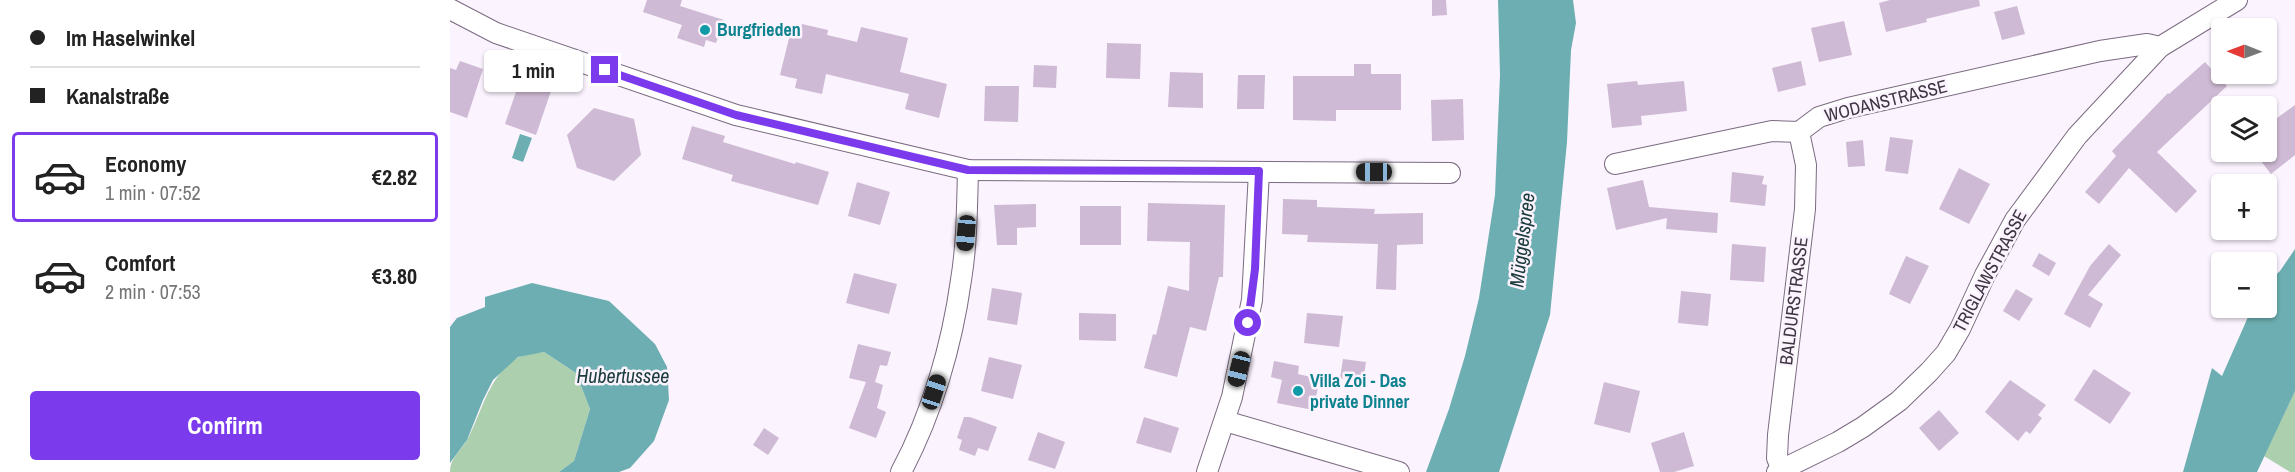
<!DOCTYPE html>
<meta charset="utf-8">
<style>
:root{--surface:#fff;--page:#f2f2f2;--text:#222;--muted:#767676;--line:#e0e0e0;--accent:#7c3aed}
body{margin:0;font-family:"Archivo Narrow",sans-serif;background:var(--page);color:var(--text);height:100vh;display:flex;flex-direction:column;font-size:22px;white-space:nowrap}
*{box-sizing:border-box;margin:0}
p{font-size:20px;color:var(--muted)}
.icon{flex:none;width:33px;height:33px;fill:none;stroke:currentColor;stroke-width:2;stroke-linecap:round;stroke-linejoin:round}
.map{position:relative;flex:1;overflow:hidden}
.drawer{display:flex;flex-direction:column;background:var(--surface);width:450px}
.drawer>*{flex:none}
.top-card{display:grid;align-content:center;height:132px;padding:0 30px;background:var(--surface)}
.needle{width:39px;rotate:271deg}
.buttons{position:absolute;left:1761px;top:18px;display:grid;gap:12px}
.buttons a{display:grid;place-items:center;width:66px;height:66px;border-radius:6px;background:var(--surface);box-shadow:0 2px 4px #0004;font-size:30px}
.end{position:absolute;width:27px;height:27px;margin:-14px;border:8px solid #7c3aed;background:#fff;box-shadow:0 0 0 3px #fff}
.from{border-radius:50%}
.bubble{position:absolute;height:42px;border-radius:6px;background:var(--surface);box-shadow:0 2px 4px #0004;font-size:20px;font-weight:700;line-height:42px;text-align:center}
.car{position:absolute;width:18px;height:36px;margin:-18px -9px;border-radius:8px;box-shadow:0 0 4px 2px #0007;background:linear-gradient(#222 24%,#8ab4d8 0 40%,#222 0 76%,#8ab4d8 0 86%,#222 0)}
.top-card b{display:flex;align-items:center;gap:21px;height:57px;font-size:22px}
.top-card b+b{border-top:2px solid var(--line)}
.top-card i{width:15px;height:15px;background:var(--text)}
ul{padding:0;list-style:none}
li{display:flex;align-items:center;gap:18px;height:90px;margin:0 12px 9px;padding:0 18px;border:3px solid transparent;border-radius:6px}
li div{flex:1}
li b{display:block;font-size:22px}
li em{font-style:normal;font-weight:700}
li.current{border-color:var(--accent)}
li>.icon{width:54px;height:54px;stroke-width:1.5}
.button{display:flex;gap:12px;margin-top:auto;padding:12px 30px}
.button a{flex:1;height:69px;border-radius:6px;background:var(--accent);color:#fff;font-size:24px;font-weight:700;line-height:69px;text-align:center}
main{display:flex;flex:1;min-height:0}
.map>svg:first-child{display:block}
.green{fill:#acd0ad}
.water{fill:#6caeb1}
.building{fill:#cebad4}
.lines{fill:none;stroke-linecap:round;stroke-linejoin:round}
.street-casing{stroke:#7b6a81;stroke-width:22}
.street{stroke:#fff;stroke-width:20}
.route{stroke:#7c3aed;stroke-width:8}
.culture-dot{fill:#0f9aa8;stroke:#fbf3fe;stroke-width:2}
.labels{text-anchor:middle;stroke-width:5;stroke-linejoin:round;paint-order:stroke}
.culture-label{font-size:18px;font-weight:bold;fill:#0d838f;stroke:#fbf3fe;text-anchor:start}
.street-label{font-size:18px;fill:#3e3641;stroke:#fbf3fe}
.water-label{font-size:20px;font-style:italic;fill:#1a3c3d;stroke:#fbf3fe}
</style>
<main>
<section class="drawer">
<div class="top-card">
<b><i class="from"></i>Im Haselwinkel</b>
<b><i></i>Kanalstraße</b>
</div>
<ul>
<li class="current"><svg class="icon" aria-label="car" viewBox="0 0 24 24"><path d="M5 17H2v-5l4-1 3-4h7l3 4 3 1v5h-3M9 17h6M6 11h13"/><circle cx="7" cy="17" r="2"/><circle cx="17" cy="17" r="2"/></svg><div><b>Economy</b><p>1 min · 07:52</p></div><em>€2.82</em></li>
<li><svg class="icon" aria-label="car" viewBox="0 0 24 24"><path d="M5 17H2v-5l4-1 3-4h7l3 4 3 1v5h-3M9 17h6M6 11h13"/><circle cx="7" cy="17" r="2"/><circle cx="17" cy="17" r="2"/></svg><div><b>Comfort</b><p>2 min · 07:53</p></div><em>€3.80</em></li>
</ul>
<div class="button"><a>Confirm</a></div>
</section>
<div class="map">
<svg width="1845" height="472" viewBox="0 0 1845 472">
<rect width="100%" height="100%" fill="#fbf3fe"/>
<!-- green -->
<g class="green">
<path d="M94,352L126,373L140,409L124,461L109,472H0C0,458 10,452 17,440C33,411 37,378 67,358C74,354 86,353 94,352Z"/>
<path d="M1845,391V472H1840L1814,456Z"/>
</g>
<!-- water -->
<g class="water">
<path d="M1048,0H1123L1126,23L1121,50L1117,142L1100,315L1049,472H976L999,409L1015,356L1029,298L1045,195L1050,75Z"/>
<path d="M70,134L82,138L73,162L62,158Z"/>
<path d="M1845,249V391L1807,472H1733L1762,368L1772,376L1802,308H1816L1817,283L1830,271Z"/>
<path d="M82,283L159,301L205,344L217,367L219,400L204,441L180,468L169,472H109L124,461L140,409L126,373L94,352L68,357L43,380L33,400L17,440L0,463V327L7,318L35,307V297Z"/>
</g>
<!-- building -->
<g class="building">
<path d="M197,0H232L230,6L274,20L266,43L256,40L254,47L227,38L232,25L193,12Z"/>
<path d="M982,0H996L997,15L982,16Z"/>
<path d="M1440,0H1529L1530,6L1476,19L1477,22L1436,32L1429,3Z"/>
<path d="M1567,6L1575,34L1552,40L1544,12Z"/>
<path d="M1394,21L1402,55L1369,62L1361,28Z"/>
<path d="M352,24L378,30L377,35L407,42L411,27L458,38L450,72L497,84L489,118L455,109L459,94L376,74L372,94L345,88L347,79L330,75L342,26L351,28Z"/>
<path d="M657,43L691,44L690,79L656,78Z"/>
<path d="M10,61L33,69L17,118L0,112V68L6,70Z"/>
<path d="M1351,61L1356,85L1328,92L1322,68Z"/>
<path d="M1755,62L1777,86L1707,152L1747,191L1726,213L1679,168L1649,204L1635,192L1666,156L1662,151L1718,93L1719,94Z"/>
<path d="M904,64H921V74H951V110H886V121L843,120V76H904Z"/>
<path d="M584,65L607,66L606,88L583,87Z"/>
<path d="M720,72L753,73V108L718,107Z"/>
<path d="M788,75H815L814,109H787Z"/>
<path d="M70,80L101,91L86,135L55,124Z"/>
<path d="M1187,81L1188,85L1234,81L1237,111L1191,116L1192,125L1162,128L1157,84Z"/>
<path d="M535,86H569L568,122L534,121Z"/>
<path d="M1013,99L1014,140L982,141L981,100Z"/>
<path d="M1845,105V155L1821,174L1804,152H1816V126Z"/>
<path d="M144,108L184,119L191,155L164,181L127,168L117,135Z"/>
<path d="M242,126L275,136L273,142L345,164L346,162L379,172L368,205L281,181L283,175L232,159Z"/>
<path d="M1440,137L1463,140L1458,174L1435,171Z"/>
<path d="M1413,140L1415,166L1398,167L1396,142Z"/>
<path d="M1509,168L1540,184L1519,224L1489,209Z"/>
<path d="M1282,172L1314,176L1312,184L1317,185L1315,206L1280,202Z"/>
<path d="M1193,180L1199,207L1268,213L1267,233L1216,229L1217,218L1166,230L1157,188Z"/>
<path d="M407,182L440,192L430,225L398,216Z"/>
<path d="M833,199L867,200V207L925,209L924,214L973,213V244L947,245L946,290L926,289L928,244L857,242L858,235L832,234Z"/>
<path d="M698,203L775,205L773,277H769L756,331L740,327L727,377L694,368L703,334L706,335L718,286L739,291L740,242L697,241Z"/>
<path d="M586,204V227L567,228V245H547L544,205Z"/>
<rect x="630" y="206" width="41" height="39"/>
<path d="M1282,244L1316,247L1314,282L1280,280Z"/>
<path d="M1659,244L1671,255L1638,295L1653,304L1640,328L1614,314L1640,266Z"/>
<path d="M1589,253L1606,263L1599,276L1582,266Z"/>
<path d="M1456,256L1479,266L1460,304L1439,294Z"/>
<path d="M404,273L447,284L439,314L396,303Z"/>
<path d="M542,288L572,293L567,325L537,320Z"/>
<path d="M1566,289L1583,299L1569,321L1553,311Z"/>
<path d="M1231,291L1261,294L1258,326L1228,323Z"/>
<path d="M629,313L666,314V341L629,340Z"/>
<path d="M857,313L893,316L889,347L854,343Z"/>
<path d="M408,344L441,352L437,366L430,365L425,382L433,385L427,408L436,412L426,438L399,428L416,382L399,378Z"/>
<path d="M539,357L572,365L563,399L531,391Z"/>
<path d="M893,359L916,362L913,382L890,378Z"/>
<path d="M824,361L849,366L848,374L870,379L863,410L827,403L832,380L821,377Z"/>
<path d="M1644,369L1681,393L1660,424L1624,400Z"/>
<path d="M1560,380L1596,405L1588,415L1592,418L1580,434L1576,431L1568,441L1535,412Z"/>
<path d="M1154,382L1190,391L1180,433L1144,424Z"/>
<path d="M1489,410L1509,433L1489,451L1469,428Z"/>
<path d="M514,417H520L547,427L538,451L528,448L525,456L509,450L512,440L507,438Z"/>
<path d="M694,417L729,428L721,453L686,443Z"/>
<path d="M314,428L329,438L318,455L303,445Z"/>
<path d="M588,432L615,442L605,469L578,460Z"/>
<path d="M1234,432L1244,466L1224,472H1210L1201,443Z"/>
</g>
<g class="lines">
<!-- street casing -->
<g class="street-casing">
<g id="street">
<path d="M0,9L46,33L286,115L518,170L1000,173"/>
<path d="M1165,164L1322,131L1349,132L1369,117L1398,108L1650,51L1697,44L1710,47"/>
<path d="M775,421L949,472"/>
<path d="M1332,470L1327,458L1328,435L1355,209L1356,165L1349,132"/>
<path d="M451,472C482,414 502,345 511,280C517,244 517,206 518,170"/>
<path d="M757,472L782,397L802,300L809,172"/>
<path d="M1327,472L1388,442L1413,427L1449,401L1479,372L1496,353L1510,329L1535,275L1565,220L1627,136L1710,47L1787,0"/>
</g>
</g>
<!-- street -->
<use href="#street" class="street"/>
</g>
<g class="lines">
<!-- route -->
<path class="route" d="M155,70L286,115L518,170L809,171L805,269L798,323"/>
</g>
<!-- markers -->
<g class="culture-dot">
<circle cx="255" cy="30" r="6"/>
<circle cx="848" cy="391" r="6"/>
</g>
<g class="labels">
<!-- culture labels -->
<g class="culture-label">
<text x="267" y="36">Burgfrieden</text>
<text x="860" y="387">Villa Zoi - Das<tspan x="860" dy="21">private Dinner</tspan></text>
</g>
<!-- street labels -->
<g class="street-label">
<text transform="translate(1436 101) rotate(-14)" y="6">WODANSTRASSE</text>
<text transform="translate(1540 271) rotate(-62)" y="6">TRIGLAWSTRASSE</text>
<text transform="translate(1344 301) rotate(-83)" y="6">BALDURSTRASSE</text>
</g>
<!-- water labels -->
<g class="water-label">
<text transform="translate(1072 240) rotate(-83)" y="7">Müggelspree</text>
<text x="173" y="383">Hubertussee</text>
</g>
</g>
</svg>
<div class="buttons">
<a><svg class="needle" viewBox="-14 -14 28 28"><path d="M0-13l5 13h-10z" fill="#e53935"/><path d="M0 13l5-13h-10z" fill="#767676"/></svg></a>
<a><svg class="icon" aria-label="layers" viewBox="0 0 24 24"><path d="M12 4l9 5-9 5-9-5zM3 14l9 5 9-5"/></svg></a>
<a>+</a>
<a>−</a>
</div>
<i class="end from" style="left:798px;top:323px"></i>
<i class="end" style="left:155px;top:70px"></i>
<div class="bubble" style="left:34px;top:50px;width:99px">1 min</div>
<i class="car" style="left:924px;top:172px;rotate:270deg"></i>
<i class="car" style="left:516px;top:233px;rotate:185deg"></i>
<i class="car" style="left:789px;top:369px;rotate:194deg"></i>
<i class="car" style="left:484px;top:392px;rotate:18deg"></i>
</div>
</main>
